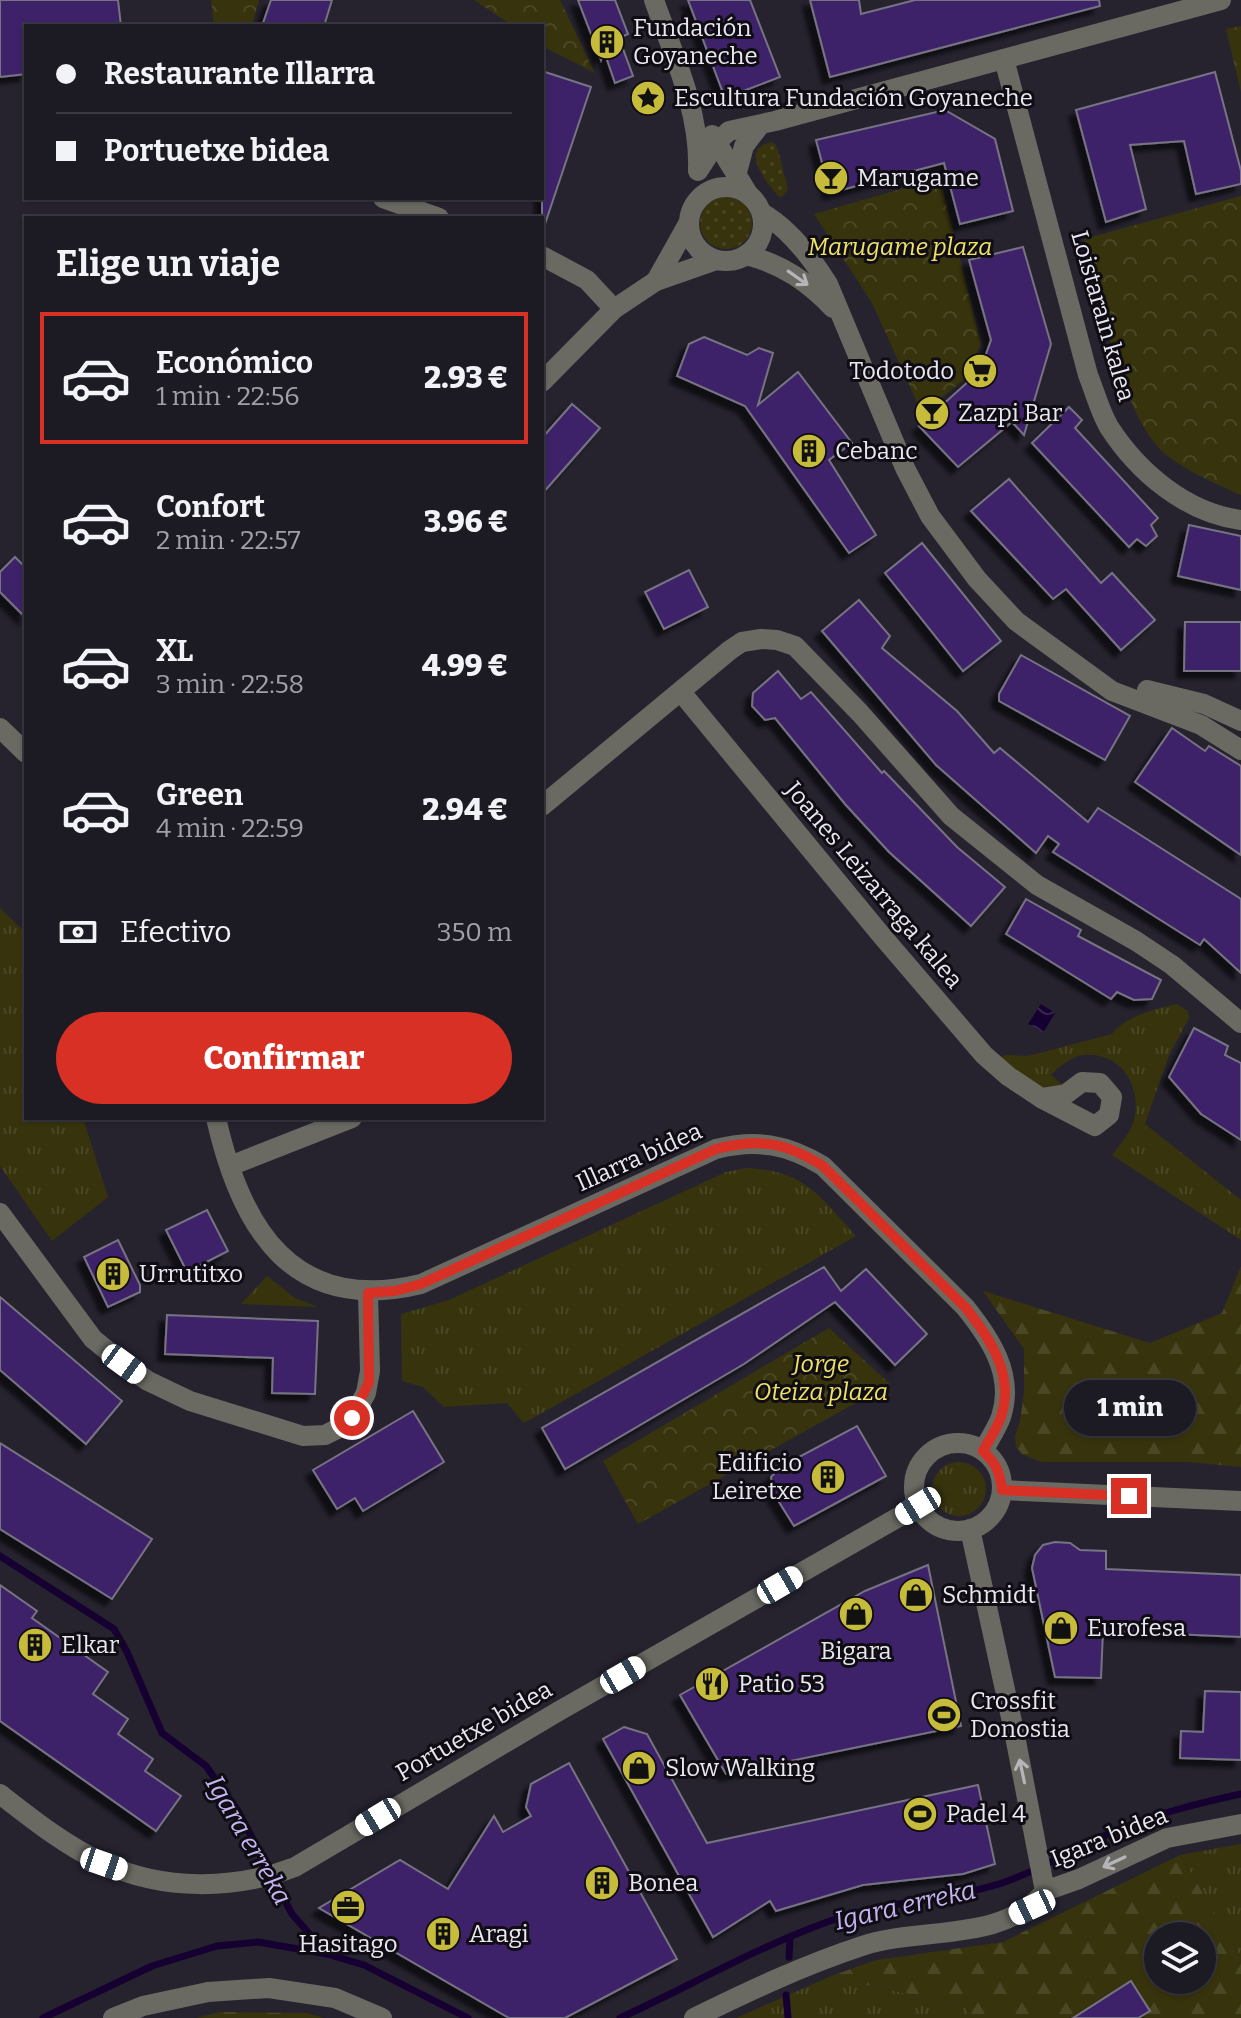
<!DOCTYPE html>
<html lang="es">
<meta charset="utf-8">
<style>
:root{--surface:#1c1a23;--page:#292730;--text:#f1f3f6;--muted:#a0a1a6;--line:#3a3841;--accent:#d93025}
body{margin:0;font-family:Bitter,serif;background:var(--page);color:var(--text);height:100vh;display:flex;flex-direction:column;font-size:30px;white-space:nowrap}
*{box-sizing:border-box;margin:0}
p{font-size:26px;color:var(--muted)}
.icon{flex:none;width:44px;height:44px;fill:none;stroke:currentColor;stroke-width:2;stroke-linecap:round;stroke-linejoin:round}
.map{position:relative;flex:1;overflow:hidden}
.details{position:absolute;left:24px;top:216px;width:520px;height:904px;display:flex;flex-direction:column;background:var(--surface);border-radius:0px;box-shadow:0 2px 6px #0004,0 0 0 2px var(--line)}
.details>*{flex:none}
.hud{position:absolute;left:24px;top:24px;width:520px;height:176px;border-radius:0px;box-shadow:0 2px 6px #0004,0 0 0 2px var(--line);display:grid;align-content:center;height:176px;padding:0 32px;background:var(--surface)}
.buttons{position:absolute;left:1144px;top:1922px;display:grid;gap:16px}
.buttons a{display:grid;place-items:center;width:72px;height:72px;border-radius:50%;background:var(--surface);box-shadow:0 2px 6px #0004,0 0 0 2px var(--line);font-size:40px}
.end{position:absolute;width:36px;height:36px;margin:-18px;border:10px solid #d93025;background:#fff;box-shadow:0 0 0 4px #fff}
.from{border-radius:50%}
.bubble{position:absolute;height:56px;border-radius:28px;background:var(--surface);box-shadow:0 2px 6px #0004,0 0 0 2px var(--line);font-size:26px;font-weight:800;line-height:56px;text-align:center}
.car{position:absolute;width:24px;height:48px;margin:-24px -12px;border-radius:10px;box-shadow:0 0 6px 2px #0007;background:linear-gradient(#fff 24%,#345 0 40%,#fff 0 76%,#345 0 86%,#fff 0)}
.hud b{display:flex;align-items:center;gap:28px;height:76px;font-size:30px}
.hud b+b{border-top:2px solid var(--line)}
.hud i{width:20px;height:20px;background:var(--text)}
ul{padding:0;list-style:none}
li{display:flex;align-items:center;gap:24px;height:132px;margin:0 16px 12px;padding:0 16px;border:4px solid transparent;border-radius:0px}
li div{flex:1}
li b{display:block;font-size:30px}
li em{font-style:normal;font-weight:800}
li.current{border-color:var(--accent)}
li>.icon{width:72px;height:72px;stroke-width:1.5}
h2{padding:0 32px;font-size:36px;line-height:96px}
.pay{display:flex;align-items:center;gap:20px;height:88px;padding:0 32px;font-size:30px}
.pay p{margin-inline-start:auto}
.cta{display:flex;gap:16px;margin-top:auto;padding:16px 32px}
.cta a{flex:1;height:92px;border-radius:48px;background:var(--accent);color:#fff;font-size:32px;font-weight:800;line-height:92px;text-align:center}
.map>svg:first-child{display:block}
.grass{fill:url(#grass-tufts)}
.forest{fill:url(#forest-firs);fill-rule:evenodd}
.park{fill:url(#park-crowns)}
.garden{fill:url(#garden-dots)}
.water{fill:url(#water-waves)}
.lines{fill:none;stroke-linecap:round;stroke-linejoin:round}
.stream{stroke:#160031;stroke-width:7}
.building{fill:#3e2469;stroke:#767382;stroke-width:2;filter:url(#shadow)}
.minor{stroke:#6a6a63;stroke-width:20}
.oneway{stroke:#b6b5b8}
.route{stroke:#d93025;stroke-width:10}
.labels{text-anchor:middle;stroke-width:6;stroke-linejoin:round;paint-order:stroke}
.poi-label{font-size:24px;fill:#e9e7f0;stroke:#0f0d13;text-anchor:start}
.park-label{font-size:24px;font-style:italic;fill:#efe367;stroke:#0f0d13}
.street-label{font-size:24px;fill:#e9e7f0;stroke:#0f0d13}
.water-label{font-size:26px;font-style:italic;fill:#c6b4f2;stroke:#0f0d13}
</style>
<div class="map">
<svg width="1241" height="2018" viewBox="0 0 1241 2018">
<defs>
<pattern id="grass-tufts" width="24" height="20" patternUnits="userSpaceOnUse" patternTransform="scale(2)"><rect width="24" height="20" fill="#37330d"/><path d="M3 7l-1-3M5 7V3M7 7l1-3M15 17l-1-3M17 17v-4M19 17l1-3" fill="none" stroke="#4a4725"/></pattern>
<pattern id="forest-firs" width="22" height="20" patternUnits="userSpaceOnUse" patternTransform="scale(2)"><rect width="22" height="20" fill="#37330d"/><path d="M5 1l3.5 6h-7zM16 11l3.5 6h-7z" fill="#4a4725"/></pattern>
<pattern id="park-crowns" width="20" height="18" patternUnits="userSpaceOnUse" patternTransform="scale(2)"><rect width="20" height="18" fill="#37330d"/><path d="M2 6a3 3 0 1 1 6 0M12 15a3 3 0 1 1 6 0" fill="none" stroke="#4a4725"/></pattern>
<pattern id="garden-dots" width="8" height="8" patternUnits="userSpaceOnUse" patternTransform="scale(2)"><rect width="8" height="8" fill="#37330d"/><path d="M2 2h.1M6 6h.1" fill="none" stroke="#4a4725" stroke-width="1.8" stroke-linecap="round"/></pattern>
<pattern id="water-waves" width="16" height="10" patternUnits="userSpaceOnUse" patternTransform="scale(2)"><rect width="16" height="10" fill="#160031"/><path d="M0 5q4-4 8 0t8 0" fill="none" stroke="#38254f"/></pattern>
<filter id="shadow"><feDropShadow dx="-7" dy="7" stdDeviation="2" flood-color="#0009"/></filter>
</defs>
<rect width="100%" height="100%" fill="#26232f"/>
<!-- grass -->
<g class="grass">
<path d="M0,908L26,933V1118H83L108,1197L52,1241L0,1166Z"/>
<path d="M1176,1004L1188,1011L1189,1018L1169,1055L1145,1124L1241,1200V1240L1112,1155C1119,1145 1129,1135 1133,1123C1144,1089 1122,1051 1083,1055C1070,1057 1060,1066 1051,1075L1063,1085L1042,1089L999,1058L1005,1055L1028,1056L1112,1034C1127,1015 1154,1010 1176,1004Z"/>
<path d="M747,1168C806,1171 819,1196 856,1236L524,1423L507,1403L444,1407L423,1387L402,1381L401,1314L449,1300L726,1172Z"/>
<path d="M267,1276L295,1298L318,1307L241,1304Z"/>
<circle cx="959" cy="1489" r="27"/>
<path d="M1241,1844V1957L1180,1855Z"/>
<path d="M829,1977L966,2006L972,2018H736Z"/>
</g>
<!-- forest -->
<g class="forest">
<path d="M1241,1266V1467L1189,1462H1042L1023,1455L1016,1447L1015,1436L1020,1421L1024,1392V1349L983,1291L1150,1343L1222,1313Z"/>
<path d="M1180,1855L1241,1957V2018H972L966,2006L829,1977L876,1960L1003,1942ZM1158,1936H1202V1980H1158Z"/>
<path d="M220,2012L307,2013L324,2018H196Z"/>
</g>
<!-- park -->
<g class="park">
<path d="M211,0H259L252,26H214Z"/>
<path d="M474,0H560L595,73L542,46V26H513Z"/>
<path d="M1241,26V92L1226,29Z"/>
<path d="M940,178L981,344L966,378L922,413L872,303L814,214Z"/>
<path d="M1241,196V495C1218,485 1173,465 1157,446C1118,400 1101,298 1084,239Z"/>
<path d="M829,1328L890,1384L638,1524L603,1461Z"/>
</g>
<!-- garden -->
<g class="garden">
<path d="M771,142L775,144L778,150L788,189L782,197L778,196C767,182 738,149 771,142Z"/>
<circle cx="726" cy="223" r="26"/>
</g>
<!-- water -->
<path class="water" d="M1041,1004L1055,1013L1043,1033L1028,1024Z"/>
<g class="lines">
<!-- stream -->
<g class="stream">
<path d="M0,1556L114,1629L127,1652L162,1733L206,1766L238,1811L292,1914L327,1954"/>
<path d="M789,1957L790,1939"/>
<path d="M786,1995L788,2018"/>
<path d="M43,2018L152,1966L217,1946L258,1942L327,1954L364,1965L468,2018"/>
<path d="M620,2018C690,1986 757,1947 830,1921C885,1901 946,1901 1002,1883C1042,1870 1079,1845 1118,1830C1158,1813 1200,1803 1241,1794"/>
</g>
</g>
<!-- building -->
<g class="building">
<path d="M0,0H118L121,26H26V74L0,77Z"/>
<path d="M271,0H332L324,26H262Z"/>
<path d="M578,0H615L628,34L619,38L633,76L615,83L604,51L601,60Z"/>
<path d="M688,0H750L780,77L725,98Z"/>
<path d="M810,0H859L861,14L915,0H1099L1100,6L830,77Z"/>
<path d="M542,71L591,87L545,224H542Z"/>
<path d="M1215,72L1241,171V184L1196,194L1184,141L1130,145L1146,209L1106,222L1076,110Z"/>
<path d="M945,110L995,139L1013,211L960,224L944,163L830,193L816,140Z"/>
<path d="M1023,247L1051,344L1024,435L1012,422L958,467L919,426L980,371L991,340L969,260Z"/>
<path d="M704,337L747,355L759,348L773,353L758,405L798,372L852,443L829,460L876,535L849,553L745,406L677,376L689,344Z"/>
<path d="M572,404L600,428L542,494V438Z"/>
<path d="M1069,407L1082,420L1075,428L1158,518L1151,525L1157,536L1146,546L1137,539L1129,547L1032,443Z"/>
<path d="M1009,479L1101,583L1112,573L1155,620L1121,650L1066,589L1053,599L971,511Z"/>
<path d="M1189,525L1241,536V590L1178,576Z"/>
<path d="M922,543L1001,641L963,671L885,573Z"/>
<path d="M15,557L26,568V618L0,592V572Z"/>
<path d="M689,570L708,607L664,629L645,592Z"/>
<path d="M859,600L890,636L882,648L957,711L994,753L1000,748L1088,822L1098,808L1241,899V973L1204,939L1200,945L1053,852L1059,844L1048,836L1036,853L936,765L822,631Z"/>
<path d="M1185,622H1241V671H1184Z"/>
<path d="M1021,655L1130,716L1105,760L999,701V694Z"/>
<path d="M778,671L801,699L811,692L882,773L884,771L957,847L1005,887L971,926L889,852L845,804L775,718L765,720L752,706L753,693Z"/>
<path d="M1172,728L1205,751L1209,746L1241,766V855L1135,782Z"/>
<path d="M1026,899L1081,930L1078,936L1161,980L1152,999L1134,1000L1117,992L1111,999L1006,934Z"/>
<path d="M1194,1028L1228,1046L1225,1055L1241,1063V1140L1201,1114L1169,1077Z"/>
<path d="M207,1210L228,1251L187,1272L166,1230Z"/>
<path d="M118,1240L140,1285V1292L108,1307L84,1257Z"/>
<path d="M824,1267L841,1291L866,1269L927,1334L895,1365L835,1302L744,1364L565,1469L542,1428Z"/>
<path d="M0,1297L122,1401L86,1444L0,1370Z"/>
<path d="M167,1315L318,1321L315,1394L272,1393L273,1358L165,1354Z"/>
<path d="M413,1411L444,1462L363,1511L355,1498L337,1509L313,1470Z"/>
<path d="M857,1426L886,1476L794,1526L774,1494L771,1477L782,1466Z"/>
<path d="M0,1443L152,1539L112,1599L0,1529Z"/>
<path d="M1055,1542L1070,1543L1080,1550L1106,1551V1569L1241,1575V1637L1103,1631L1101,1678L1055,1677L1032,1568L1035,1555L1043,1545Z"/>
<path d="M928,1565L961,1726L726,1774L680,1695L865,1591Z"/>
<path d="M0,1585L37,1611L32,1618L108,1672L93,1694L128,1719L118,1734L153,1759L145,1771L181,1796L156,1831L0,1721Z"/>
<path d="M1205,1691L1241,1692V1760L1180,1758L1181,1731L1203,1732Z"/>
<path d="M624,1727L647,1734L707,1843L978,1785L995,1864L963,1874L863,1885L776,1911L770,1901L713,1937L603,1739Z"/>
<path d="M569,1763L677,1959L565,2018H509L319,1908L400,1860L448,1889L494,1816L503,1832L531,1816L526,1807L531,1784Z"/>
<path d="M1131,1981L1150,2011L1138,2018H1073Z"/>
</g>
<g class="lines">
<!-- minor -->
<g class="minor">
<path d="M654,0C673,54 700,110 698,169"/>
<path d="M1004,59L1088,375C1095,392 1100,412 1109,427C1138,472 1186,513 1241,520"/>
<path d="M712,135L747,192"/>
<path d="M698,171L717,142L729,131L775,121L1221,0"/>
<path d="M736,176L744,146L760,125"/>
<circle cx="726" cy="224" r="37"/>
<path d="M383,198L439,218"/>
<path d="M762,213C790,229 811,257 828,284L905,468L930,516L977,579L1016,621L1112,691L1201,725L1241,750"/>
<path d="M746,255C782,264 808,282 833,308"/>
<path d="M542,256L587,280L614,309"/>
<path d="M656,281L688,224"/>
<path d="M542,382L614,309L656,281L716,260"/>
<path d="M1147,690L1204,704L1241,721"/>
<path d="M681,692L882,936L984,1055L1008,1076L1041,1098L1095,1126L1109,1115L1112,1097L1100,1083L1082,1082L1066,1094L1041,1098"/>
<path d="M0,728L26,753"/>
<path d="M542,806L730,650L742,642L761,639L777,640L795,646L860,713L951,816L1037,885L1136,941L1172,965L1241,1023"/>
<path d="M216,1118C241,1229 293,1315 421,1284L716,1149C757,1139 787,1144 823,1166L965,1307C990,1338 1015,1375 1001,1417C997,1428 989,1440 983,1451"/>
<path d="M230,1166L352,1118"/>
<path d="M0,1213L93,1339L124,1364L148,1381L190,1401L303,1436L325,1435L343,1426L352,1418L366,1393L370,1371L368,1293"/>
<circle cx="958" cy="1487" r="44"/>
<path d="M1002,1490L1241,1501"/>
<path d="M0,1794C32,1819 66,1846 103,1863C163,1891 235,1890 295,1867L559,1711L918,1506"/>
<path d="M1045,1891L1079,1879L1167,1838L1241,1824"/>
<path d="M113,2018L143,2006L208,1992L269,1988L335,1998L382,2018"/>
<path d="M694,2018C749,1991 804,1965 862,1946C921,1926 1002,1944 1045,1891L1014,1731L970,1529"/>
</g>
</g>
<!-- one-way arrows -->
<defs><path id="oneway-shaft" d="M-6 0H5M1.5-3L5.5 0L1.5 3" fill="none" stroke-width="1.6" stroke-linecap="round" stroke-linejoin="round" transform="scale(2)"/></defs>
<g class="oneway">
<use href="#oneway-shaft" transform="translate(798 278) rotate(35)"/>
<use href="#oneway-shaft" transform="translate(1022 1771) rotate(-102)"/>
<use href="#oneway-shaft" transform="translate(1114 1862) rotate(155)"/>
</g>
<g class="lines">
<!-- route -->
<path class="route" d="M352,1418L369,1382L368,1293L395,1291L421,1284L716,1149C759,1138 785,1142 823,1166L965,1307C990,1338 1015,1375 1001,1417C997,1428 989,1440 983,1451C996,1463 1000,1473 1002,1490L1129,1496"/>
</g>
<!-- icons -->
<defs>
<g id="building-disc" transform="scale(1.8)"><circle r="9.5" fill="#c7bb3c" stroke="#0f0d13"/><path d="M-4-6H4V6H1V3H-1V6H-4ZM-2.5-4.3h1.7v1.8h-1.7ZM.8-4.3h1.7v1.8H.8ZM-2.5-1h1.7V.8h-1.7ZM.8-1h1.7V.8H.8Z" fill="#111"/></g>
<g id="sight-disc" transform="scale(1.8)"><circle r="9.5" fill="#c7bb3c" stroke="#0f0d13"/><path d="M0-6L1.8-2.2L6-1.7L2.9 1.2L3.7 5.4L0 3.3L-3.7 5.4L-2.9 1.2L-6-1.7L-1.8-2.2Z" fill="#111"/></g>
<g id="bar-disc" transform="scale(1.8)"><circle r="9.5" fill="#c7bb3c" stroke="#0f0d13"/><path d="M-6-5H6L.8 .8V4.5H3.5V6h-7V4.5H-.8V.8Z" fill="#111"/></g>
<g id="supermarket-disc" transform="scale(1.8)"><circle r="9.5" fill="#c7bb3c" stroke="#0f0d13"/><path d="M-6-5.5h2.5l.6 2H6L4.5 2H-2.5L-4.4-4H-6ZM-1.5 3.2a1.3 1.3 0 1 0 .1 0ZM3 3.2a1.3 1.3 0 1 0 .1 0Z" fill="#111"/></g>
<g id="shop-disc" transform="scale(1.8)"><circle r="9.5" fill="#c7bb3c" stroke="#0f0d13"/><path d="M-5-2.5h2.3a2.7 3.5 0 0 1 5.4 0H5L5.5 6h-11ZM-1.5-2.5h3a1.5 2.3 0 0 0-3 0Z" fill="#111"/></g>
<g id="restaurant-disc" transform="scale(1.8)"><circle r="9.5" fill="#c7bb3c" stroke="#0f0d13"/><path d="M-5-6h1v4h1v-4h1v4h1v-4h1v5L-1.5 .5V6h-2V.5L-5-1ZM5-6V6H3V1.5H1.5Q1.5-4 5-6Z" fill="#111"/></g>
<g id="stadium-disc" transform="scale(1.8)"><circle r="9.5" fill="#c7bb3c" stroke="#0f0d13"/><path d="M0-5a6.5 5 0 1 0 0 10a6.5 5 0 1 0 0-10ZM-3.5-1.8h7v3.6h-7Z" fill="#111"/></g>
<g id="office-disc" transform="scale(1.8)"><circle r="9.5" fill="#c7bb3c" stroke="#0f0d13"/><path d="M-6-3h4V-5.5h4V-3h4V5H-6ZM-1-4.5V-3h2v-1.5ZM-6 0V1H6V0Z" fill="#111"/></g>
</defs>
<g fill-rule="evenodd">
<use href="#building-disc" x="607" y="42"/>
<use href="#sight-disc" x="648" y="98"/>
<use href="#bar-disc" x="831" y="178"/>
<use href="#supermarket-disc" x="980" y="371"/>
<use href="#bar-disc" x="932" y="413"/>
<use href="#building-disc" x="809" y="451"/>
<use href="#building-disc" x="113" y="1274"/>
<use href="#building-disc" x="828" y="1477"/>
<use href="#shop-disc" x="916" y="1595"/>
<use href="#shop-disc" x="856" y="1614"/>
<use href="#shop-disc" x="1061" y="1628"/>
<use href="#building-disc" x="35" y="1645"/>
<use href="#restaurant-disc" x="712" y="1684"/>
<use href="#stadium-disc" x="944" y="1715"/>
<use href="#shop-disc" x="639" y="1768"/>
<use href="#stadium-disc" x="920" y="1814"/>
<use href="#building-disc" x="602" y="1883"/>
<use href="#office-disc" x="348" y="1907"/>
<use href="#building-disc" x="443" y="1934"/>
</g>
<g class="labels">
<!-- poi labels -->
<g class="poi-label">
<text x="633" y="36">Fundación<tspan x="633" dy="28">Goyaneche</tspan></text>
<text x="674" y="106">Escultura Fundación Goyaneche</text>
<text x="857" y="186">Marugame</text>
<text x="954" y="379" text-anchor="end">Todotodo</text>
<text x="958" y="421">Zazpi Bar</text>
<text x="835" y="459">Cebanc</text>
<text x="139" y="1282">Urrutitxo</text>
<text x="802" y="1471" text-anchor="end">Edificio<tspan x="802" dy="28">Leiretxe</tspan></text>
<text x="942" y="1603">Schmidt</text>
<text x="1087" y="1636">Eurofesa</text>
<text x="61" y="1653">Elkar</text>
<text x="856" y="1659" text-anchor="middle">Bigara</text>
<text x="738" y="1692">Patio 53</text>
<text x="970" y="1709">Crossfit<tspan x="970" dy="28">Donostia</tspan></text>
<text x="665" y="1776">Slow Walking</text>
<text x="946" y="1822">Padel 4</text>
<text x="628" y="1891">Bonea</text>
<text x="469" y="1942">Aragi</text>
<text x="348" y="1952" text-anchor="middle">Hasitago</text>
</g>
<!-- park labels -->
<g class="park-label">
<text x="900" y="255">Marugame plaza</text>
<text x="821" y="1372">Jorge<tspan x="821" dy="28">Oteiza plaza</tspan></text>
</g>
<!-- street labels -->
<g class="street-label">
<text transform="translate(1103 316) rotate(74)" y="8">Loistarain kalea</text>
<text transform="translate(874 885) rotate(50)" y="8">Joanes Leizarraga kalea</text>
<text transform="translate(639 1157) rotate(-24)" y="8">Illarra bidea</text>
<text transform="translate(474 1731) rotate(-30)" y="8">Portuetxe bidea</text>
<text transform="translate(1109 1837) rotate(-22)" y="8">Igara bidea</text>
</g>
<!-- water labels -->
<g class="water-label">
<text transform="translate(249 1840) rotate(60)" y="9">Igara erreka</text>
<text transform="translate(905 1905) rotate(-13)" y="9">Igara erreka</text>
</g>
</g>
</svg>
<div class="buttons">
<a><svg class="icon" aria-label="layers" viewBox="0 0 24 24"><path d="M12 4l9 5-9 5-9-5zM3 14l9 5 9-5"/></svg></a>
</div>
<i class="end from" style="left:352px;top:1418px"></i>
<i class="end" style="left:1129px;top:1496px"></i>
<div class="bubble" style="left:1064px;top:1380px;width:132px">1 min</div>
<i class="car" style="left:124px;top:1364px;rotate:126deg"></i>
<i class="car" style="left:918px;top:1506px;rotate:239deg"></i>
<i class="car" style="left:780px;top:1585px;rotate:60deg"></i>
<i class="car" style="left:623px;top:1675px;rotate:60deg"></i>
<i class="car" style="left:378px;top:1817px;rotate:239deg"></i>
<i class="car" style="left:104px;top:1864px;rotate:109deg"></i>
<i class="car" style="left:1032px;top:1907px;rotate:245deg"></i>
<div class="hud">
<b><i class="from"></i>Restaurante Illarra</b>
<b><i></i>Portuetxe bidea</b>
</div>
<section class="details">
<h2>Elige un viaje</h2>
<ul>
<li class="current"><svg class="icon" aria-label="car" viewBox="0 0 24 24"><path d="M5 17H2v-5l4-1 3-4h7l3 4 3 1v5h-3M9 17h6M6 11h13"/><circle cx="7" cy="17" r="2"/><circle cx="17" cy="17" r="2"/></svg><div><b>Económico</b><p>1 min · 22:56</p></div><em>2.93 €</em></li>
<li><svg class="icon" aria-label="car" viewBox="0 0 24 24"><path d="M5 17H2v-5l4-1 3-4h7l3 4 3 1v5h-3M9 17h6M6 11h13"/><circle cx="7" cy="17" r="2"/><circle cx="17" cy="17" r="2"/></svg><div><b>Confort</b><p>2 min · 22:57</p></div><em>3.96 €</em></li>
<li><svg class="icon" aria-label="car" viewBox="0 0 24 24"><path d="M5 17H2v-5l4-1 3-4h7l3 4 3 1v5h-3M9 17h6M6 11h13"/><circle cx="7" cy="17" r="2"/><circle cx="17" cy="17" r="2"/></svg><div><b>XL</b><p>3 min · 22:58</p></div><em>4.99 €</em></li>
<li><svg class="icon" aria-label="car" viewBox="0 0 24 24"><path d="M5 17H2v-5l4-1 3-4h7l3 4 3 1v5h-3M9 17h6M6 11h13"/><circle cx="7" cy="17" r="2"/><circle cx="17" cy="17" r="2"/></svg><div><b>Green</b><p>4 min · 22:59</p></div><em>2.94 €</em></li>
</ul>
<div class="pay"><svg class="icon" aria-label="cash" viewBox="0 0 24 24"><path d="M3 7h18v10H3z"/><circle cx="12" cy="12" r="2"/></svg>Efectivo<p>350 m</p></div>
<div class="cta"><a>Confirmar</a></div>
</section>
</div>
